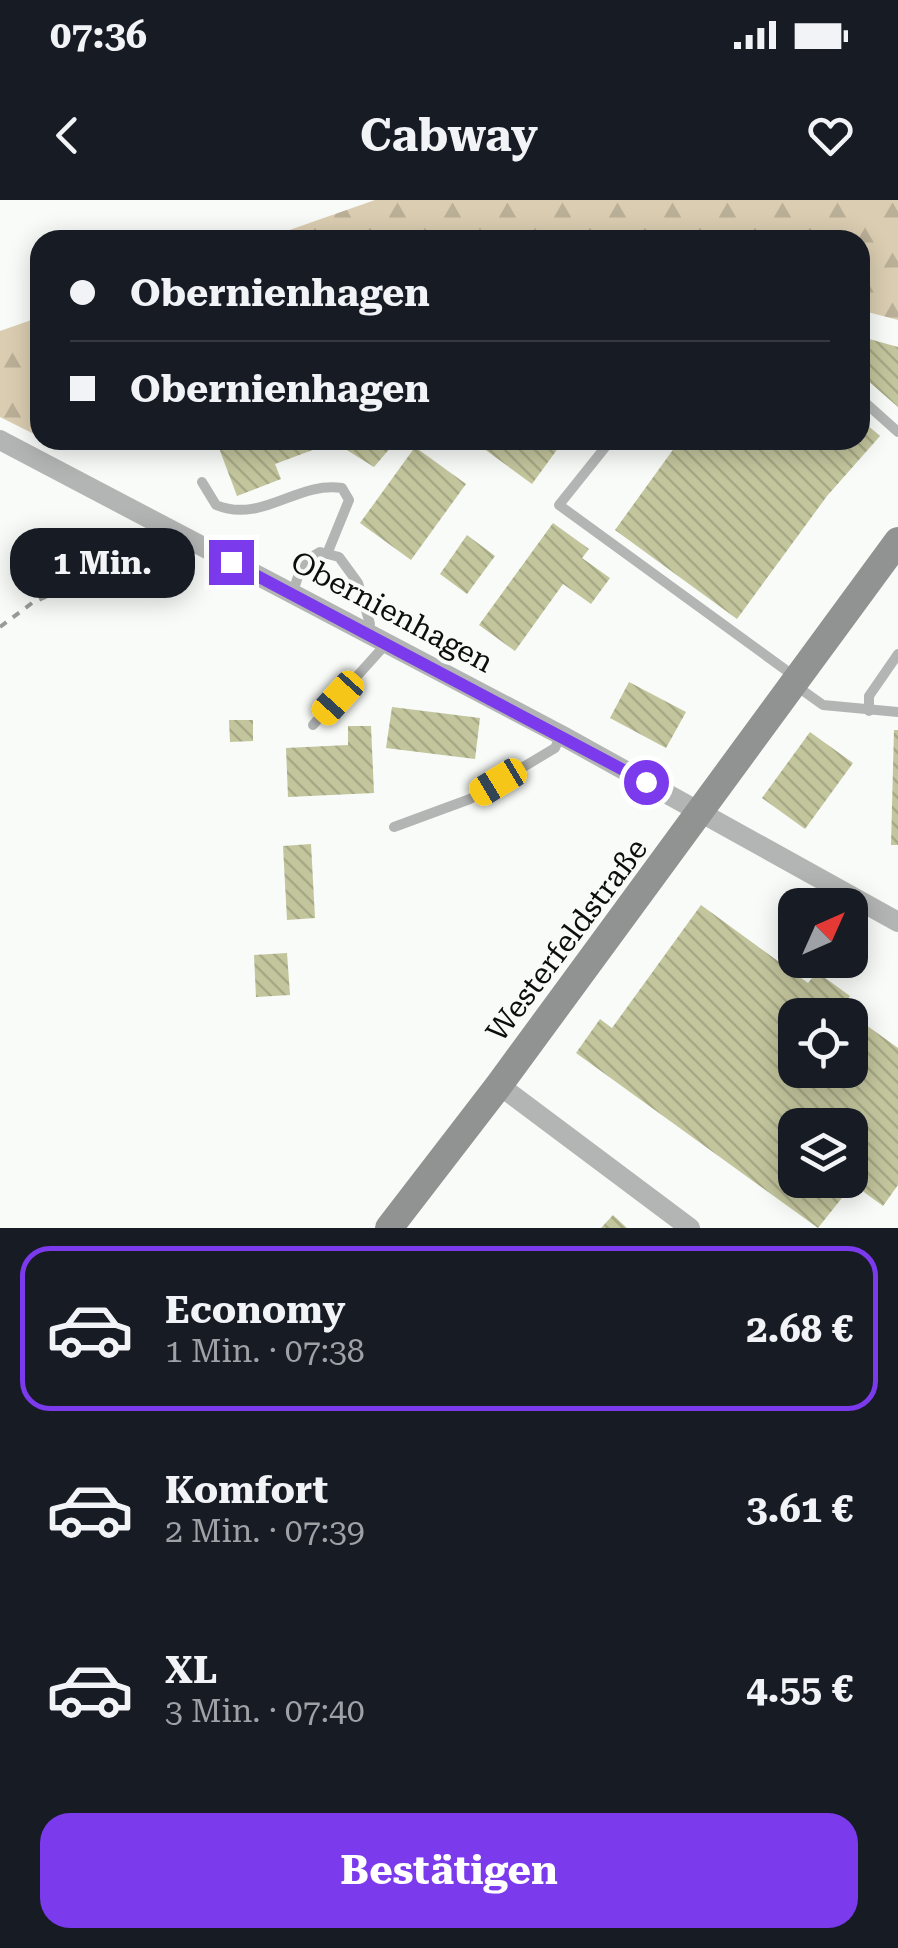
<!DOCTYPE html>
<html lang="de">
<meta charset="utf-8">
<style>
:root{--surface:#171b24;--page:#242831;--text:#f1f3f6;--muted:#9ea1a6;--line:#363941;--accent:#7c3aed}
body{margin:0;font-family:"Roboto Serif",serif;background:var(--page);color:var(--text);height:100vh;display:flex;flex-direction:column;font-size:38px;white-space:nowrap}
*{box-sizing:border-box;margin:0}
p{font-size:32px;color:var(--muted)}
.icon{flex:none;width:55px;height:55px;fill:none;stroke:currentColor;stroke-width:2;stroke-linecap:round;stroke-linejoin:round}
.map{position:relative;height:1028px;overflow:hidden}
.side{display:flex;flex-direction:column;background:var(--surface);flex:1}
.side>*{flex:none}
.banner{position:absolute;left:30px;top:30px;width:840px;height:220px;border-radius:30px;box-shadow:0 5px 25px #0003;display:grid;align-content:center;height:220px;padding:0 40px;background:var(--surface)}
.needle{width:65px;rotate:45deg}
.fabs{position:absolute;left:778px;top:688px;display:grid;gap:20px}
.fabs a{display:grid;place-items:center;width:90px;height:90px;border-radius:20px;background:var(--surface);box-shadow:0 5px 25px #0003;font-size:50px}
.end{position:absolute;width:45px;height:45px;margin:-22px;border:12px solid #7c3aed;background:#fff;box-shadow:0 0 0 5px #fff}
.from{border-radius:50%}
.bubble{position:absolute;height:70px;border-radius:30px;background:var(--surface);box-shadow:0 5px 25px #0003;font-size:32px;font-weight:700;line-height:70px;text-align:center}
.car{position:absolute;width:30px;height:60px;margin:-30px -15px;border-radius:12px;box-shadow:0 0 8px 2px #0007;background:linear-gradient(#f5c518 24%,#345 0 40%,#f5c518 0 76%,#345 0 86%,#f5c518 0)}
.banner b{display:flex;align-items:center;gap:35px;height:95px;font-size:38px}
.banner b+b{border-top:2px solid var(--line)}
.banner i{width:25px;height:25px;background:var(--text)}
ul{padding:18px 0 0;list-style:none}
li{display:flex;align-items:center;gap:30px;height:165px;margin:0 20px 15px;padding:0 20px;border:5px solid transparent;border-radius:30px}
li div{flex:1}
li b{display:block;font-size:38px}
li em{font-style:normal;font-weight:700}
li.selected{border-color:var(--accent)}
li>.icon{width:90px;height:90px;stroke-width:1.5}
.button{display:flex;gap:20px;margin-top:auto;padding:20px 40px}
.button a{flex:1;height:115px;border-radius:30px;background:var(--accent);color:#fff;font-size:40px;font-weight:700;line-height:115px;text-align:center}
.status{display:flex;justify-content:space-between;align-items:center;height:70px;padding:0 50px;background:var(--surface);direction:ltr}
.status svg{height:28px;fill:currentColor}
header{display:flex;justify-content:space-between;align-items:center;height:130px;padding:0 40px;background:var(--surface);font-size:45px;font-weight:700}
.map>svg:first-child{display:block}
.forest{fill:url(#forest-firs)}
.building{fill:url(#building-back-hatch);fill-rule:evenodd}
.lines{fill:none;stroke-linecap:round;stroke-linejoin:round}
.path{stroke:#999b98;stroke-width:4;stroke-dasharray:8 8;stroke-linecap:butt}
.lane{stroke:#b3b5b4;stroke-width:10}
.street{stroke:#b3b5b4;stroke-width:20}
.secondary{stroke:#909391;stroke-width:28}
.route{stroke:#7c3aed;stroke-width:12}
.labels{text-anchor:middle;stroke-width:8;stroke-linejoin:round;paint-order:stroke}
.street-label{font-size:30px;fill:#0c0d0c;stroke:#f8fbf7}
</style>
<div class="status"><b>07:36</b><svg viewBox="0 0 49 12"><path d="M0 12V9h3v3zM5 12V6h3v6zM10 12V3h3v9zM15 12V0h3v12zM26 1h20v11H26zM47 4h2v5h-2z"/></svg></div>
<header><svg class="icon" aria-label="back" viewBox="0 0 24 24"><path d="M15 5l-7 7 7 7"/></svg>Cabway<svg class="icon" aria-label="heart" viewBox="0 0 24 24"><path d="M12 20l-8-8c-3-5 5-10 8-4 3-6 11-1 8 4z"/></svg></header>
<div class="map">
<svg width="898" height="1028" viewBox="0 0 898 1028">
<defs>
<pattern id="forest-firs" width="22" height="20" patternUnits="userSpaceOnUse" patternTransform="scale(2.5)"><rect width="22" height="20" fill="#dacdb1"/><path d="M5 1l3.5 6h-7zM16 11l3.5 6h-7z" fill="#baaf97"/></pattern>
<pattern id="building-back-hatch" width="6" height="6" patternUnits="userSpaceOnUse" patternTransform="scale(2.5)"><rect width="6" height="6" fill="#c3c59d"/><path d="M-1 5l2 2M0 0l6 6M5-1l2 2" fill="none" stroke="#a6a886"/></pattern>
</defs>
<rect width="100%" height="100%" fill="#f8fbf7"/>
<!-- forest -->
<g class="forest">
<path d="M375,0H898V120L860,110V40H261Z"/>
<path d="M40,117V237L0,217V131Z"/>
</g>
<!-- building -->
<g class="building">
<path d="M862,137L898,147V207L860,174Z"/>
<path d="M860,219L880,236L827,296L737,419L615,330L680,240H860Z"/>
<path d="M216,240H397L374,267L334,242L275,264L281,279L237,296Z"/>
<path d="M472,240H564L532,284Z"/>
<path d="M415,247L466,284L411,360L360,323Z"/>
<path d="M553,323L589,349L582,358L610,378L591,404L563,384L515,451L479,425Z"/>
<path d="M467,335L495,356L467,394L440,374Z"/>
<path d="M629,482L686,512L666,548L610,518Z"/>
<path d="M392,507L480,518L475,559L386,548Z"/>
<path d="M229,520H253V541L230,542Z"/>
<path d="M348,526H371L374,593L288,597L286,548L348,545Z"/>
<path d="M894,530H898V645H891Z"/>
<path d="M810,532L853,563L805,629L762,598Z"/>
<path d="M311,644L315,718L287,720L283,646Z"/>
<path d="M701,705L808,783L817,772L850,796L841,807L898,848V985L883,1006L853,984L818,1028L576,853L600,819L612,828ZM795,815H850V870H795ZM795,925H850V980H795Z"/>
<path d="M287,753L290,795L256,797L254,755Z"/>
<path d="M613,1015L627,1028H601Z"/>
</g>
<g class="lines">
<!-- path -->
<path class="path" d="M0,427L32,403L157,347"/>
<!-- lane -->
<g class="lane">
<path d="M860,198L898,232"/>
<path d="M611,240L559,305L794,476"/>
<path d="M202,282L216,305C262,324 297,281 342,288L349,300L327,354"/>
<path d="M293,393C298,374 301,362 320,352L339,357L358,383L370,424L365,433"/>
<path d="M795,485L823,505L898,512"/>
<path d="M869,511V496L898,454"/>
<path d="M313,525L386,444"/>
<path d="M394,627L470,599L555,548L561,535"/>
</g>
<!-- street -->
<g class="street">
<path d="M0,240L561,535L898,722"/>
<path d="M499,885L690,1028"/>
</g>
<!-- secondary -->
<path class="secondary" d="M389,1028L499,885L898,341"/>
</g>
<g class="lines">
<!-- route -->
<path class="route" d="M231,362L646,582"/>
</g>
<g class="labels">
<!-- street labels -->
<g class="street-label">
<text transform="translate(392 412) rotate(28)" y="10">Obernienhagen</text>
<text transform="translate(567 740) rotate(-53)" y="10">Westerfeldstraße</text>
</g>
</g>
</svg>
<div class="fabs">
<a><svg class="needle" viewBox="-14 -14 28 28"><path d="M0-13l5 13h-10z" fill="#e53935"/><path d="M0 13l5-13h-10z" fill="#9ea1a6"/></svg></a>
<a><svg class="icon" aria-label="locate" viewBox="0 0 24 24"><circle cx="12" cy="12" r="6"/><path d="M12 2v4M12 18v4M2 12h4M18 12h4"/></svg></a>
<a><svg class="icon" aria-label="layers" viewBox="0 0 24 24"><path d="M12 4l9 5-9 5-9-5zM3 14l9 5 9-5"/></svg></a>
</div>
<i class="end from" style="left:646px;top:582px"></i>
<i class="end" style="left:231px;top:362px"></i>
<div class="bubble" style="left:10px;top:328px;width:185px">1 Min.</div>
<i class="car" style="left:338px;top:498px;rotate:222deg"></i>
<i class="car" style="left:498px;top:582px;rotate:239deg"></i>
<div class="banner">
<b><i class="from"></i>Obernienhagen</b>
<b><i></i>Obernienhagen</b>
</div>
</div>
<section class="side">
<ul>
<li class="selected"><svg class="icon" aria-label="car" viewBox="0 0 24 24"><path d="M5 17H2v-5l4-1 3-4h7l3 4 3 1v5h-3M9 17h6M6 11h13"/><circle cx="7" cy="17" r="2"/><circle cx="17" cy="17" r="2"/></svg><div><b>Economy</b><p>1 Min. · 07:38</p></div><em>2.68 €</em></li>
<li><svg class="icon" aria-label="car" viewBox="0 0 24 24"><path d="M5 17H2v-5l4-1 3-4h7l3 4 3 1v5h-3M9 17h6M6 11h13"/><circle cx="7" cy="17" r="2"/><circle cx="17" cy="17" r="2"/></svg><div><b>Komfort</b><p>2 Min. · 07:39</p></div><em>3.61 €</em></li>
<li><svg class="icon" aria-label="car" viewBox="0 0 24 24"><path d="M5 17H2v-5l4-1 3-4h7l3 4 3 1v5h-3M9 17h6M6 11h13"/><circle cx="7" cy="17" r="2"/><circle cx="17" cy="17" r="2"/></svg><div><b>XL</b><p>3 Min. · 07:40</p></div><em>4.55 €</em></li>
</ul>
<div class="button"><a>Bestätigen</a></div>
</section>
